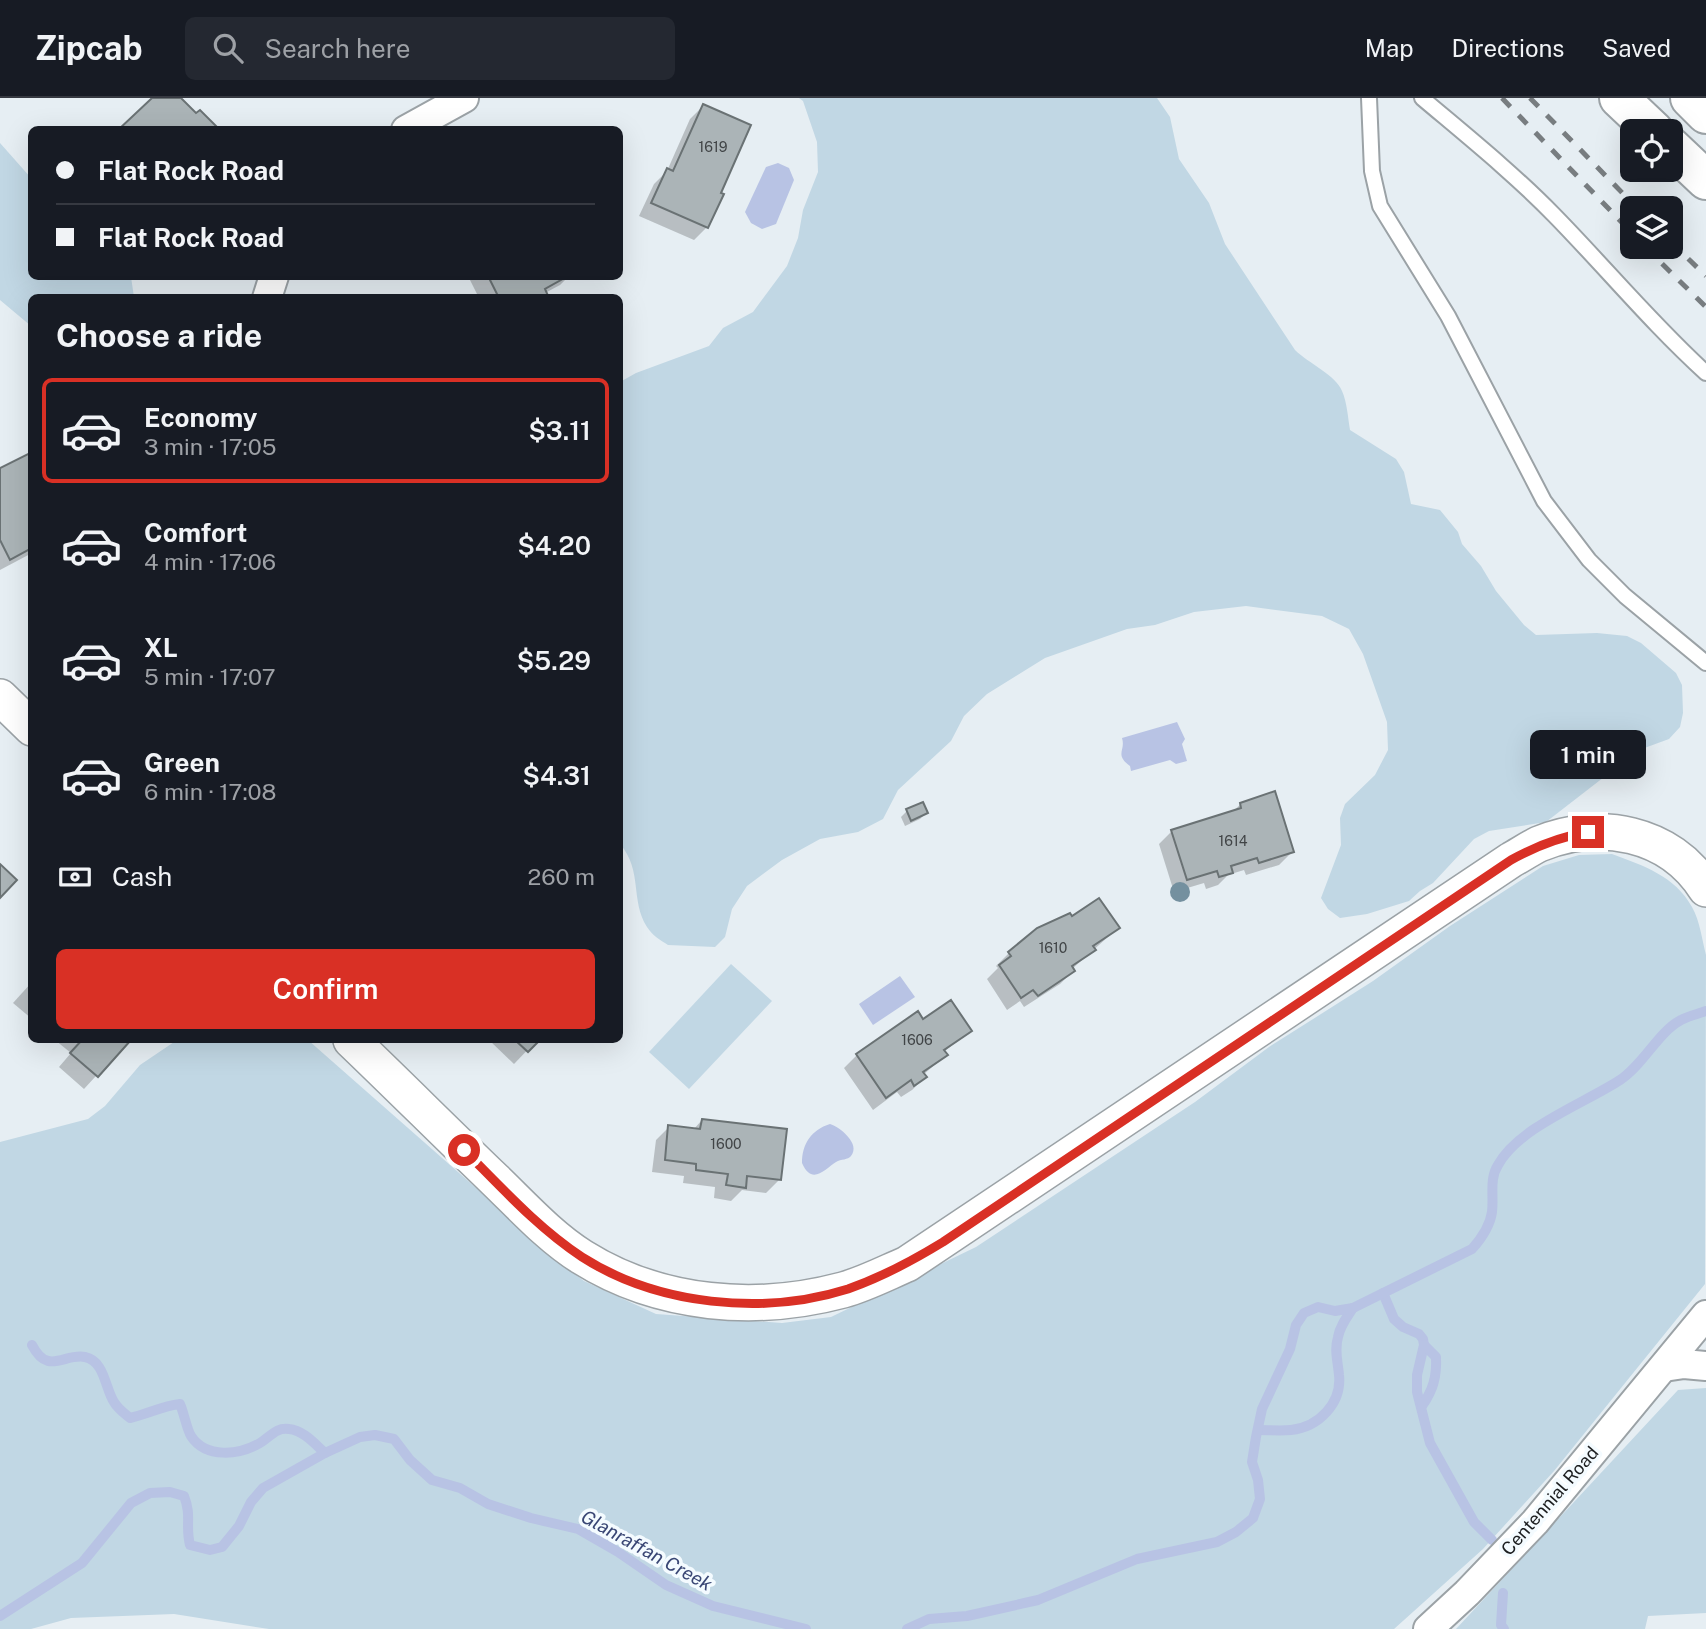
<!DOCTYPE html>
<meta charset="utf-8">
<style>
:root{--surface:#171b24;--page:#242831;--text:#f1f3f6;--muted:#9ea1a6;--line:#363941;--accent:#d93025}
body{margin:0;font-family:"Public Sans",sans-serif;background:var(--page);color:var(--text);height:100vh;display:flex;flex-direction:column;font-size:26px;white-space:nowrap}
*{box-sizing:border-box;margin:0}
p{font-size:23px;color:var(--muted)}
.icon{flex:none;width:38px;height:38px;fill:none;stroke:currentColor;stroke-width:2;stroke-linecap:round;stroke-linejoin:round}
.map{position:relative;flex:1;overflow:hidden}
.sheet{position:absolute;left:28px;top:196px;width:595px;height:749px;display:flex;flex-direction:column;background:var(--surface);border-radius:10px;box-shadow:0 7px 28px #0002}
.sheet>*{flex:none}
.top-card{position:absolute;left:28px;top:28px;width:595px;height:154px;border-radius:10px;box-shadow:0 7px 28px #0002;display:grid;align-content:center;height:154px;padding:0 28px;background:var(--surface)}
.buttons{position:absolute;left:1620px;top:21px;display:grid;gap:14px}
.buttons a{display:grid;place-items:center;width:63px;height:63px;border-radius:10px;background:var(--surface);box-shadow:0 7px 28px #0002;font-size:35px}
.end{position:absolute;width:32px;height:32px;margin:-16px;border:9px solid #d93025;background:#fff;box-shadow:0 0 0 4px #fff}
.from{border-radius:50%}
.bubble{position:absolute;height:49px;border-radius:10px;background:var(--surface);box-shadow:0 7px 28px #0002;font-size:23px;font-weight:600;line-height:49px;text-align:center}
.top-card b{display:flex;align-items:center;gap:24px;height:66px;font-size:26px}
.top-card b+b{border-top:2px solid var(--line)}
.top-card i{width:18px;height:18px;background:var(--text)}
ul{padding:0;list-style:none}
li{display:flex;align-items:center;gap:21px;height:105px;margin:0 14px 10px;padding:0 14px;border:4px solid transparent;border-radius:10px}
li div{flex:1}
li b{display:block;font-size:26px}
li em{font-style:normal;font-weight:600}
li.on{border-color:var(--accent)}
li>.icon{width:63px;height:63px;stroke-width:1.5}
h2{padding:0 28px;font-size:32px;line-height:84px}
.pay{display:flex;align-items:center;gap:18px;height:77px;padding:0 28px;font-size:26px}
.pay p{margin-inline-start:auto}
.action{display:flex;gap:14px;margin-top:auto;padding:14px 28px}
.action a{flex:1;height:80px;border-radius:10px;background:var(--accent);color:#fff;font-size:28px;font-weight:600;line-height:80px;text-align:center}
header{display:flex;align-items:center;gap:42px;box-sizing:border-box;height:98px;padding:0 35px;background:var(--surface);border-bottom:2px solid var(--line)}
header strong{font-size:33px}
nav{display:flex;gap:38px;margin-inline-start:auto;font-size:24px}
.search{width:490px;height:63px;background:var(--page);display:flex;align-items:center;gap:18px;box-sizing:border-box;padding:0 24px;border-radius:10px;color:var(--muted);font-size:26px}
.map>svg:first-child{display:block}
.green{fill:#c1d7e4}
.water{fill:#b8c3e4}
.shadow{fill:#0003}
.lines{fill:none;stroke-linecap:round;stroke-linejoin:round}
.stream{stroke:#b8c3e4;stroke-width:10}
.building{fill:#abb4b7;stroke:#6a7274;stroke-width:2}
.service-casing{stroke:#9ba2a6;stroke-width:18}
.minor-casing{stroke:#9ba2a6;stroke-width:32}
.tertiary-casing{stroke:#9ba2a6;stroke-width:38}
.motorway-casing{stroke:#9ba2a6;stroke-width:42}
.service{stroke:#fff;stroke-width:14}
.minor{stroke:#fff;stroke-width:28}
.tertiary{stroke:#fff;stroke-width:35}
.motorway{stroke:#fff;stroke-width:38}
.rail{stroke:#787d80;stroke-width:5;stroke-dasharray:12 12;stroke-linecap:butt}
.tree{fill:#74909f}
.route{stroke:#d93025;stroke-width:9}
.labels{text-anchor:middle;stroke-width:7;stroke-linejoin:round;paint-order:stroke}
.number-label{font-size:14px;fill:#404446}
.street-label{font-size:18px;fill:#1c1e20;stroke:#f4fbff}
.water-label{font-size:19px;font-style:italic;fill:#3a4775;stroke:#f4fbff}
</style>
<header>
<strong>Zipcab</strong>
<div class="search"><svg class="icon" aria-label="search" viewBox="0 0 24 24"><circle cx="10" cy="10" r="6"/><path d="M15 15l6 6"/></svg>Search here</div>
<nav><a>Map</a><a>Directions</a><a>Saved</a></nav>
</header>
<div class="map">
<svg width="1706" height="1531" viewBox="0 0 1706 1531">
<rect width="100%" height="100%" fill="#e6eef3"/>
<!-- green -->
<g class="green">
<path d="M799,0H1157L1170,19L1179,61L1209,105L1225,146L1295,252C1308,265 1336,277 1342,293C1347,304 1348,320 1350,332L1396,361L1404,374L1411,406L1440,412L1458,434L1462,446L1481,468L1496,493L1524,527L1536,537L1597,535L1627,538L1641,545L1676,575L1682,587L1683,615L1680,629L1669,641L1639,652L1546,724L1489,733L1474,741L1433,785L1420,793L1409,803L1367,816L1340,820L1328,811L1321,800L1341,747L1340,720L1345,706L1375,677L1388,652L1387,624L1363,556L1349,531L1322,518L1246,508L1194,514L1155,527L1127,531L1045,560L987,596L964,618L951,643L898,692L883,721L858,734L820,741L782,762L747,788L732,811L725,839L715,849L668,847C660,842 652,837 647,829C630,802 643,773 620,746V284L636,275L709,248L723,230L753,214L787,168L798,140L803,112L818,74L817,44L803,3Z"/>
<path d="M0,45L31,80L32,178L131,179L134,199L32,200L31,228L0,202Z"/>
<path d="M1612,756C1644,768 1675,778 1692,809C1700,823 1702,842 1706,857L1705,1186L1554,1373L1483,1451L1394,1531H269L174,1516L71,1520L31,1531H0V1044L88,1021L105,1008L140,967L177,942H308L567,1170L584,1183L656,1216L782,1225L831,1219L976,1149L1195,1004L1269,949L1373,883L1450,828L1543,768L1579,757Z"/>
<path d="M731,866L772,903L689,991L649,954Z"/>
<path d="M1706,1290V1515L1648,1518L1645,1531H1456L1678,1292Z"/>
</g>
<!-- water -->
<g class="water">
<path d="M778,65L789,70L794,82L776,126L762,131L751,125L745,114L766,69Z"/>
<path d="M1177,624L1185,641L1182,646L1187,663L1176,666L1170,662L1131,673L1130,668C1114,656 1126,653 1122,640Z"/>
<path d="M900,878L915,899L873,927L859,906Z"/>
<path d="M830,1026C840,1029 861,1046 851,1058C848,1062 841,1061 836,1064C825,1071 812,1088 802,1065C802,1046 811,1032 830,1026Z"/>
</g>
<!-- shadow -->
<g class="shadow">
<path d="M703,8L707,129L694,142L639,118L654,86L667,73L690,21Z"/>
<path d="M473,178H569L560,187L545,195L547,200H479L470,182Z"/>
<path d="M32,356V455L0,472V372Z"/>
<path d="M922,706L926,715L920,721L905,728L901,719L907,713Z"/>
<path d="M1241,706L1292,754L1279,767L1246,777L1244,772L1228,777L1218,787L1206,791L1204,785L1174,794L1159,746L1172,733L1232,714Z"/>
<path d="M1072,820L1118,830L1072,871L1073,873L1060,886L1024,909L1020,903L1007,912L987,881L998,870L996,868L1009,855Z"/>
<path d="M32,884V921L13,905Z"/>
<path d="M923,923L969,933L944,954L946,957L923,977L925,979L912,992L901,999L897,994L873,1012L844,970L857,957Z"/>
<path d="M55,942H129L84,991L59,969L71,955Z"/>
<path d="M489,942H537L514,966Z"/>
<path d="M702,1022L779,1082L766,1095L742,1092L731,1103L714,1100L715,1089L683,1085L684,1078L652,1074L656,1042L669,1029L693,1032Z"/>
</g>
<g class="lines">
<!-- stream -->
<g class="stream">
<path d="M1383,1195L1394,1221L1403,1229L1419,1236L1423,1241L1424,1247L1417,1277V1294L1430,1345L1474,1424L1492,1442"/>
<path d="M32,1247C48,1278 64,1255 85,1259C105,1263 105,1291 114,1304C118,1311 124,1315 130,1320C148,1316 162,1308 180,1306C184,1315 187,1332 191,1338C206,1361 239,1357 260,1345C270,1339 276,1329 289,1331C303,1332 315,1346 325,1355"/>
<path d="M1422,1308C1433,1292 1437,1279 1436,1259L1424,1247"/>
<path d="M1258,1332C1268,1332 1280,1333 1291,1332C1319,1329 1342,1305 1339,1277C1338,1264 1334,1253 1338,1239C1340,1228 1347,1219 1353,1210"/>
<path d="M1503,1495L1501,1527L1504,1531"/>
<path d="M0,1518L82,1465L131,1405L150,1395L170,1394L184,1398C192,1418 185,1427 190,1447L210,1452L222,1449L239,1428L251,1404L263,1390L325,1355L360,1339L375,1337L394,1341L410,1362L432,1382L460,1390L488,1406L531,1420L578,1431L618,1454L666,1487L713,1508L806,1531"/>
<path d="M907,1531L929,1521L967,1518L1038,1502L1137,1461L1217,1444L1236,1434L1253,1420L1260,1401L1258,1382L1252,1364L1256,1339L1262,1311L1290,1251L1296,1227L1304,1215L1318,1209L1335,1213L1353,1210L1472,1151C1481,1141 1490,1128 1492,1114C1494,1098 1489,1081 1498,1067C1519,1029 1585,1005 1620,982C1644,966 1658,934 1681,922C1688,918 1698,916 1706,913"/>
</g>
</g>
<!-- building -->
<g class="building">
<path d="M152,0H181L196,15L200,12L220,32H118Z"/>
<path d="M703,6L751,27L721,95L724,96L708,130L651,105L667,70L673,73Z"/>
<path d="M488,178H568L545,191L549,200H499Z"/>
<path d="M32,354V450L10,462L0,442V370Z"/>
<path d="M1275,693L1294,754L1259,765L1257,760L1231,768L1233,775L1219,779L1217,773L1187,782L1171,732L1241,710L1240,705Z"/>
<path d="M923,704L928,715L911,723L906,711Z"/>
<path d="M0,766L17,782L0,800Z"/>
<path d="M1099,800L1120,830L1093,848L1096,852L1072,868L1075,873L1038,898L1033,892L1021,900L999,867L1011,858L1008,854L1037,830L1070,815L1072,818Z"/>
<path d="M951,902L972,933L944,952L948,957L923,974L927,979L914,988L911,982L886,1000L856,956L918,913L923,921Z"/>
<path d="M82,942H131L98,979L70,955Z"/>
<path d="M515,942H540L528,954Z"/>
<path d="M702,1021L787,1031L781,1082L747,1078L746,1090L726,1087L728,1076L696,1072V1066L665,1062L668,1027L700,1031Z"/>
</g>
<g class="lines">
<!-- service casing -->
<g class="service-casing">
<g id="service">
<path d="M1369,0L1372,73L1380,108L1448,218L1544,403L1589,462L1625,498L1706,565"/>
<path d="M1422,0C1467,38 1513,75 1554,117C1605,169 1652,226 1706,275"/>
</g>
</g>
<!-- minor casing -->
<g class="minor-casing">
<g id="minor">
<path d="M406,32L464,0"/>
<path d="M267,200L274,178"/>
<path d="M1664,1269L1684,1266L1706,1268"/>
<path d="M1428,1531L1467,1495L1535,1424L1706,1217"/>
</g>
</g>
<!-- tertiary casing -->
<g class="tertiary-casing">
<g id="tertiary">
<path d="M0,599L32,630"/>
<path d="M351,942C399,988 447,1036 495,1082C523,1109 550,1139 582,1159C660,1208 757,1215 843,1192C865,1186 886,1175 907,1166L1511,762C1520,757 1529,751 1539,746C1599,721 1670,734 1706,791"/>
</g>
</g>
<!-- motorway casing -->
<g class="motorway-casing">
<g id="motorway">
<path d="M1619,0L1654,33"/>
<path d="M1690,0L1706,16"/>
<path d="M1671,49L1706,82"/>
</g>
</g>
<!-- service -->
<use href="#service" class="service"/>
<!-- minor -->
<use href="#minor" class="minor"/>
<!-- tertiary -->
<use href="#tertiary" class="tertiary"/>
<!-- motorway -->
<use href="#motorway" class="motorway"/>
<!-- rail -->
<g class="rail">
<path d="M1502,0L1633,136"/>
<path d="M1530,0L1637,110"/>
<path d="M1671,144L1706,178"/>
<path d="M1645,149L1706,209"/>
</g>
</g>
<!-- trees -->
<circle class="tree" cx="1180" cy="794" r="10"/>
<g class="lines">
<!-- route -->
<path class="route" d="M464,1052C501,1089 538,1130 582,1159C657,1207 763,1218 848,1191C882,1179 912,1163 943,1144L1511,762C1536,748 1559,739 1588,734"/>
</g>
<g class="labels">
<!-- number labels -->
<g class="number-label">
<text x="713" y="54">1619</text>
<text x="1233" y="748">1614</text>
<text x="1053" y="855">1610</text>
<text x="917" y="947">1606</text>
<text x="726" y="1051">1600</text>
</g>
<!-- street labels -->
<g class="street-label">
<text transform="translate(1550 1403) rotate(-49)" y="6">Centennial Road</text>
</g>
<!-- water labels -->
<g class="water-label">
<text transform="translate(647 1452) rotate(29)" y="7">Glanraffan Creek</text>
</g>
</g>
</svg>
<div class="buttons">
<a><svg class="icon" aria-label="locate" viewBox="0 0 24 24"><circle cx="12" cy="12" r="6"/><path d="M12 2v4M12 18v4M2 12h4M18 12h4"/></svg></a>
<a><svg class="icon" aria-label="layers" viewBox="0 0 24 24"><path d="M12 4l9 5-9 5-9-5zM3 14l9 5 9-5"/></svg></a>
</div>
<i class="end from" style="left:464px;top:1052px"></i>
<i class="end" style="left:1588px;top:734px"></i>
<div class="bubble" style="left:1530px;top:632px;width:116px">1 min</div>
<div class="top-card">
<b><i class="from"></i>Flat Rock Road</b>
<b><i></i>Flat Rock Road</b>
</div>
<section class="sheet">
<h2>Choose a ride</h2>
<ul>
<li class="on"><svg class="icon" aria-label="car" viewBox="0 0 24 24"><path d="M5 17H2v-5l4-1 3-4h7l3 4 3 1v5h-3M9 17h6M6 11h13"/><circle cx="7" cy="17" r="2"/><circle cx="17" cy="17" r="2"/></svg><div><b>Economy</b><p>3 min · 17:05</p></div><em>$3.11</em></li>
<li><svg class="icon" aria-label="car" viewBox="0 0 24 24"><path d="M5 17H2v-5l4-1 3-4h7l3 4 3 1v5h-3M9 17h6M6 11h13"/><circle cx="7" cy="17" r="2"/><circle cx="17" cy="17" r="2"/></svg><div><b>Comfort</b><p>4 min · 17:06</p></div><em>$4.20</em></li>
<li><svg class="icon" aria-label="car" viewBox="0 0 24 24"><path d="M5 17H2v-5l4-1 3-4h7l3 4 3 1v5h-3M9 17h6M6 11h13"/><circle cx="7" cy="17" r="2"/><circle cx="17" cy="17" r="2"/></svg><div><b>XL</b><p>5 min · 17:07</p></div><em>$5.29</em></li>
<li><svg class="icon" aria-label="car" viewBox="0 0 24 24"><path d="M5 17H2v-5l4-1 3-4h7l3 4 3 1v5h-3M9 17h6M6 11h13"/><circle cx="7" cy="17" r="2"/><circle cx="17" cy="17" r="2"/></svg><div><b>Green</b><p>6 min · 17:08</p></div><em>$4.31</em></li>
</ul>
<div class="pay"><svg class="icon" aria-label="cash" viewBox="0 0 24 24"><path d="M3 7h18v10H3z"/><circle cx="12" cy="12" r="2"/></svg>Cash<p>260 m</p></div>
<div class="action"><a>Confirm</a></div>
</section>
</div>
